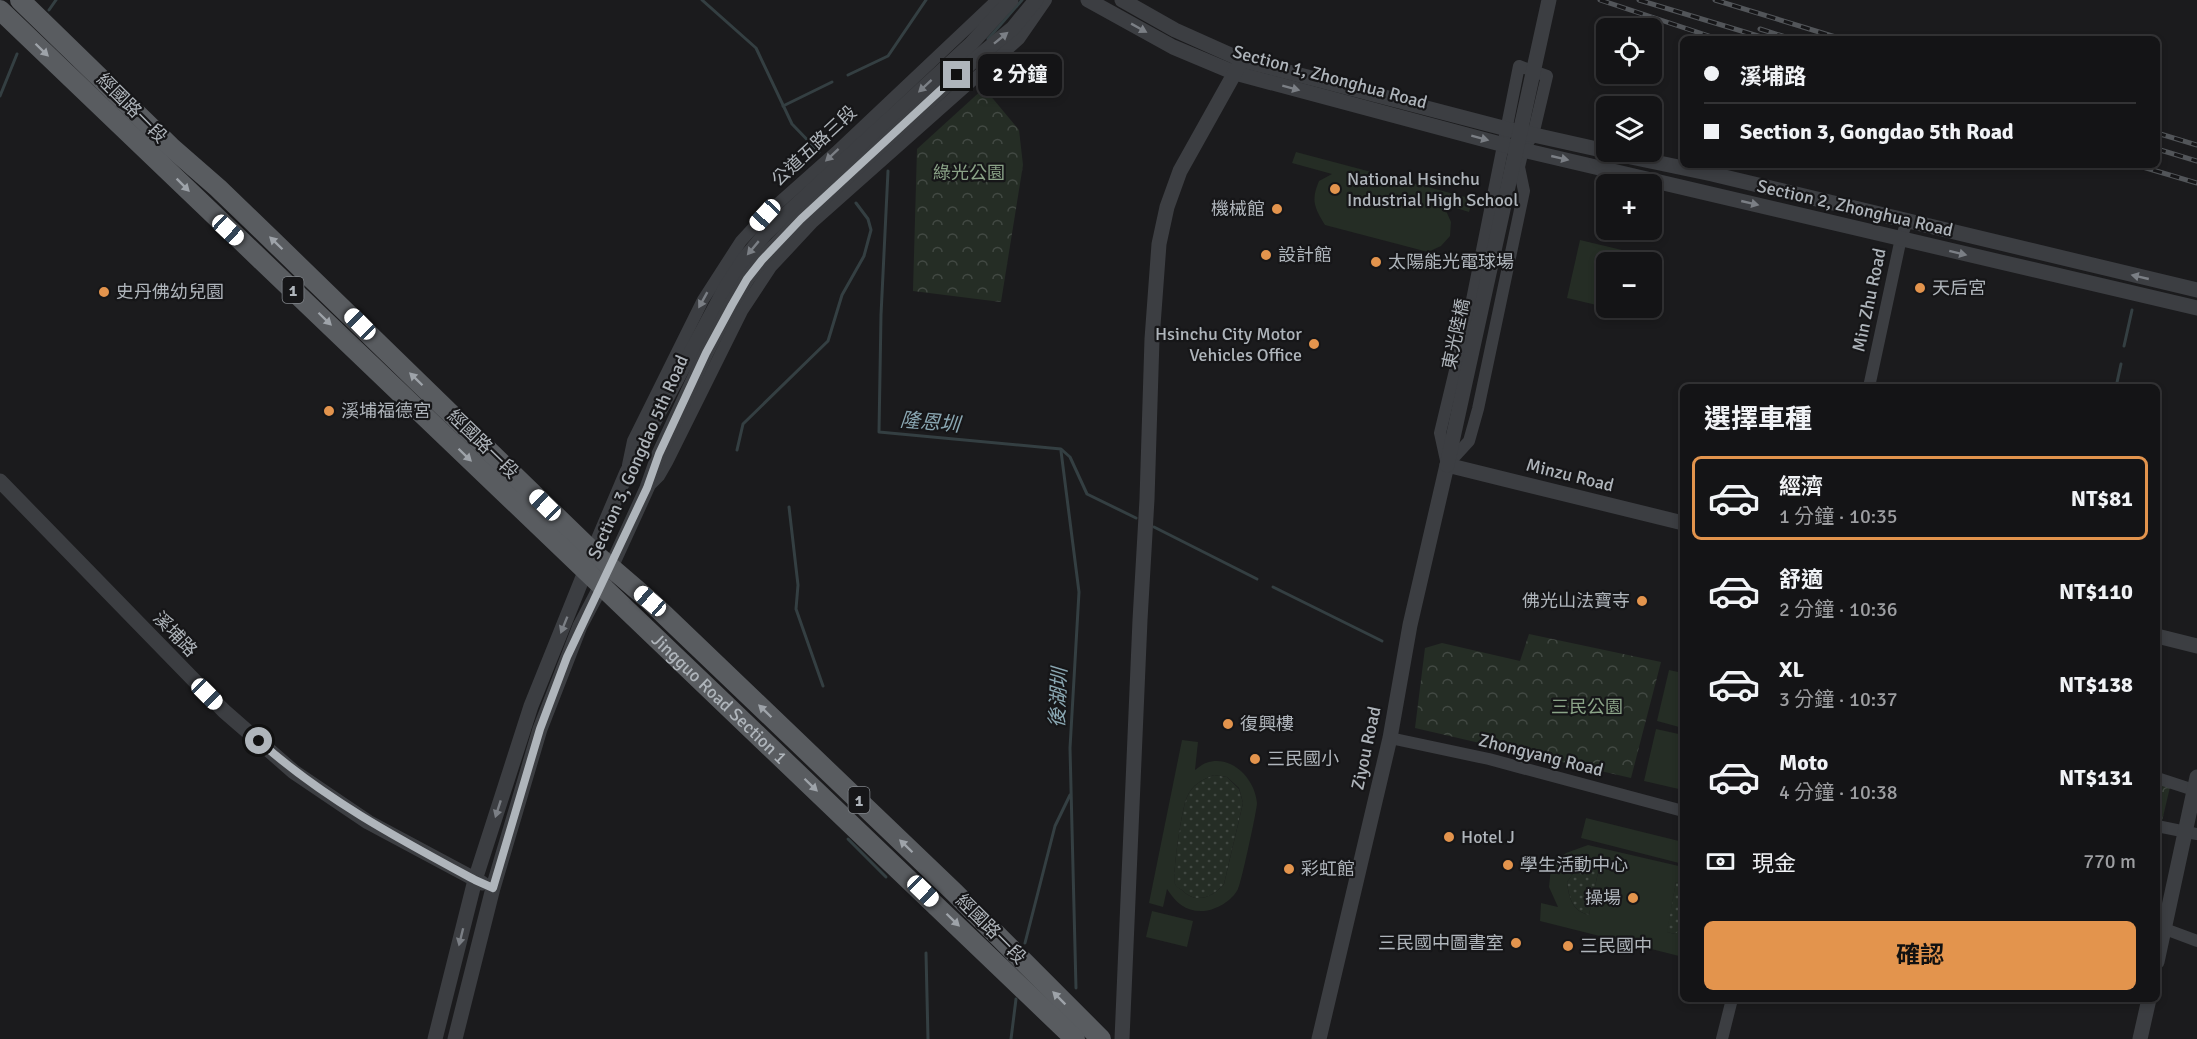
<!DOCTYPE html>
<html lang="zh-TW">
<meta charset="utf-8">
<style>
:root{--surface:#141416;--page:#212123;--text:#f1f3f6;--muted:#9d9ea1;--line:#333335;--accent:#e3944d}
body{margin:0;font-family:Signika,"Noto Sans TC",sans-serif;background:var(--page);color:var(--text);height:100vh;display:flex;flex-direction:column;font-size:22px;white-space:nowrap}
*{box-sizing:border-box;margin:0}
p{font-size:20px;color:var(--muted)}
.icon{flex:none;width:33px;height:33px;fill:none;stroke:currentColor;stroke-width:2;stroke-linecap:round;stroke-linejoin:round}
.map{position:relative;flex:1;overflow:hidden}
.drawer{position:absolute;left:1680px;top:384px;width:480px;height:618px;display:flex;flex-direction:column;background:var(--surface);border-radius:9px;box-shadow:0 3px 9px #0003,0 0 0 2px var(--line)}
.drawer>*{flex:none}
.hud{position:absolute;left:1680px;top:36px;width:480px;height:132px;border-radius:9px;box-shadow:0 3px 9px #0003,0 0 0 2px var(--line);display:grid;align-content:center;height:132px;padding:0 24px;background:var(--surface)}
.fabs{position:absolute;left:1596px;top:18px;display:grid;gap:12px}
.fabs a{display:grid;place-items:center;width:66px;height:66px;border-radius:9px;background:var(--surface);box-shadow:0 3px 9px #0003,0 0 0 2px var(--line);font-size:30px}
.end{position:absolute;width:27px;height:27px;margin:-14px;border:8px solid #afb5bb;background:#111;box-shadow:0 0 0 3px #111}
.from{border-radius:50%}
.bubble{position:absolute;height:42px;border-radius:9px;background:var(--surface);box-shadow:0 3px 9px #0003,0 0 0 2px var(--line);font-size:20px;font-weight:700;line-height:42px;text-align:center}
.car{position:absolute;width:18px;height:36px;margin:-18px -9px;border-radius:8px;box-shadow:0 0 4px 2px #0007;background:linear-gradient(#fff 24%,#345 0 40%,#fff 0 76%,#345 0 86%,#fff 0)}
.hud b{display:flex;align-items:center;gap:21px;height:57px;font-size:22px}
.hud b+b{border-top:2px solid var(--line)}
.hud i{width:15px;height:15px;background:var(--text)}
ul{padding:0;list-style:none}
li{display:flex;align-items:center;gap:18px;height:84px;margin:0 12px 9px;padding:0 12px;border:3px solid transparent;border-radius:9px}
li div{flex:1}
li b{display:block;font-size:22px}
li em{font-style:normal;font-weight:700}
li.active{border-color:var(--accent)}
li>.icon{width:54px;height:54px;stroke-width:1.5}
h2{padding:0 24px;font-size:27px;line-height:72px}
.pay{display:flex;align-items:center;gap:15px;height:66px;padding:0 24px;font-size:22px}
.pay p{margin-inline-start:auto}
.cta{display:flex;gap:12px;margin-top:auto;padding:12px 24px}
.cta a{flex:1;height:69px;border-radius:9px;background:var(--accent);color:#111;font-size:24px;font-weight:700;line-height:69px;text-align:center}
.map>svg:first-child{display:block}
.grass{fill:url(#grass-dots)}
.forest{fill:url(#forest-crowns)}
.pitch{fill:#252d25;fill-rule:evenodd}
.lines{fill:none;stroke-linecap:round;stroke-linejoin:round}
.stream{stroke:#343f42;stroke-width:3}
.minor{stroke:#3c3e42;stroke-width:12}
.tertiary{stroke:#3c3e42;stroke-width:15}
.primary{stroke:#595c60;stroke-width:20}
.rail-casing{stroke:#525559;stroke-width:5}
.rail{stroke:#161618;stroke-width:3;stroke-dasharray:9;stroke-linecap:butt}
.tertiary-bridge{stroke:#3c3e42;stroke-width:15}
.oneway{fill:#7b7f85}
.oneway2{fill:#9ea3a9}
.route{stroke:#afb5bb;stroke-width:8}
.poi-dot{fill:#e3944d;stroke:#161618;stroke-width:2}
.labels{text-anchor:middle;stroke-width:4.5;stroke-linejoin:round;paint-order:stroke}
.shield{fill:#161618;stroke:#81858a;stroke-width:1.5}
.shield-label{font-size:16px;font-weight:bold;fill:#afb5bb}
.street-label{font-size:18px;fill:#afb5bb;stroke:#161618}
.park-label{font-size:18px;fill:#8ba488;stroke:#161618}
.poi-label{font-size:18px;fill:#afb5bb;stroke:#161618;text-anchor:start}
.water-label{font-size:20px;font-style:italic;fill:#8aa7b2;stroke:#161618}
</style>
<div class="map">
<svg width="2197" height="1039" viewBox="0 0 2197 1039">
<defs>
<pattern id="grass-dots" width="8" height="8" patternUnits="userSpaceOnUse" patternTransform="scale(1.5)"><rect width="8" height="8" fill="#252d25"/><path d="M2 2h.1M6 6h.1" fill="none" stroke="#424943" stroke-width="1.8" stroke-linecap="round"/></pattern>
<pattern id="forest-crowns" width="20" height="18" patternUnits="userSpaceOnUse" patternTransform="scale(1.5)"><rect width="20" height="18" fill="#252d25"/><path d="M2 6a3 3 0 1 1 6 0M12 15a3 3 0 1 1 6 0" fill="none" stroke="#424943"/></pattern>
</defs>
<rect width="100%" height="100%" fill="#1b1b1d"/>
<!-- grass -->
<g class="grass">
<path d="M1214,775L1227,777L1239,789L1243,803L1224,884C1213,897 1196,905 1182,890C1179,888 1176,887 1175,884C1172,876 1182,806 1187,797C1192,785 1203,779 1214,775Z"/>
<path d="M1594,861L1600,863L1589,915C1572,911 1569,898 1567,882L1576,870Z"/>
<path d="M1676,882L1683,885V929L1675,934L1666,932Z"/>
</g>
<!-- forest -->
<g class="forest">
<path d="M984,88L1019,130L1023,165L1001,302L913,291L917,149Z"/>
<path d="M1529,634L1661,662L1631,778L1415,728L1425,648L1442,643L1520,661Z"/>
<path d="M2157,784L2170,787L2162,821L2157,819Z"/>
</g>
<!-- pitch -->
<g class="pitch">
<path d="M1296,152L1473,199L1469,212L1443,204L1451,222L1450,236L1441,246L1428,252L1325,225C1314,207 1311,200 1319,181L1332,174L1292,163Z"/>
<path d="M1580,240L1622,250L1619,262H1606V308H1609L1567,298Z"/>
<path d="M1669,670L1683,673V728L1657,721Z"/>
<path d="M1656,729L1683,735V790L1644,781Z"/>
<path d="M1182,740L1198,742L1195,770C1198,768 1202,764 1206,763C1232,754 1255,779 1257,803C1257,810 1241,884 1238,889C1232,901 1216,910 1204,911C1186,912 1177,904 1167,889L1163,907L1149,903ZM1214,775L1227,777L1239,788L1243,803L1224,884C1213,897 1196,905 1182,890C1179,888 1177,887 1175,884C1172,876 1182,806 1187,797C1192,785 1203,779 1214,775Z"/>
<path d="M1586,818L1683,842V864L1581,838Z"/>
<path d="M1588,845L1683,867V885L1676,882L1667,932L1675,934L1683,929V957L1540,921L1541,903L1558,907L1549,887L1551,867L1566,853ZM1594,861L1600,863L1589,915C1572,911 1569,898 1567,882L1576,870Z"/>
<path d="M1152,911L1193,921L1187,947L1146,937Z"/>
</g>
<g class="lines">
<!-- stream -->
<g class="stream">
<path d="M702,0L756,48L792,124L819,152"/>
<path d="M49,10L56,0"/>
<path d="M988,39L1022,0"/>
<path d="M848,75L888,56L926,0"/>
<path d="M0,96L17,54"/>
<path d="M783,106L832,82"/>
<path d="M888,171L881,315L879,432L1061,449L1070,457L1087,494L1136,518"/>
<path d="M2124,346L2132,310"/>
<path d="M2116,387L2121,364"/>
<path d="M737,450L743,424L828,341L842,295L864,256L871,230L868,219L856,203"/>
<path d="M1061,451L1079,592L1070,748L1076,988"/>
<path d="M789,507L798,585L796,609L823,686"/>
<path d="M1154,527L1257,579"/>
<path d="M1273,587L1382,641"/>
<path d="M2157,806H2158"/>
<path d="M848,839L886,877"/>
<path d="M1025,943L1055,826L1070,795"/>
<path d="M926,953L928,1039"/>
<path d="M1011,1039L1016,999"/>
</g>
<!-- minor -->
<g class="minor">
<path d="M1519,66L1547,76L1533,135L1523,150L1519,167L1524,191L1478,409L1469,441L1447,465L1440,433L1472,300Z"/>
<path d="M1869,387L1901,238L1907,222"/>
<path d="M628,465L633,441L703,300L741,241L765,215L836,152L997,0"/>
<path d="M648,487L659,476L667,462L742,311L771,267L813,222L1019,39L1046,0"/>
<path d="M1390,738L1489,759L1683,811"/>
<path d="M2157,778L2197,791"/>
<path d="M2157,826L2197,834"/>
<path d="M2157,926L2197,941"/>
<path d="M1722,1039L1732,999"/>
</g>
<!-- tertiary -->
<g class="tertiary">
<path d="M1088,0L1173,47L1235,73L1523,150L2197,308"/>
<path d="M1122,0L1175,30L1242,60L1507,129L1606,151"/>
<path d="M1607,152L1712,174L2197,290"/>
<path d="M0,481L224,711L294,772L368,822L482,883"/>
<path d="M2157,636L2197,646"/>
<path d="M2157,962L2197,777"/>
<path d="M435,1039L475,880L531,706L593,552L627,472L726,287L745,258L766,233L971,44L1011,0"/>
<path d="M455,1039L493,888L540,729L580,626L611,567L647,488L659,454L706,353L731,305L747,279L762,259L801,219L972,62L1013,28L1036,0"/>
<path d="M1122,1039L1140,620L1147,499L1152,339L1159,244L1167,207L1180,171L1242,60"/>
<path d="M1319,1039L1390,738L1410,625L1447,465L1683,523"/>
<path d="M2140,1039L2149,999"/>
</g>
<!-- primary -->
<g class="primary">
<path d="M20,0L171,147L218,188L274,242L593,552L650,601L954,892L1101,1039"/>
<path id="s1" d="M0,10L1075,1039"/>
</g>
<!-- rail casing -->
<g class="rail-casing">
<g id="rail">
<path d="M1600,0L1718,39"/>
<path d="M1639,0L1768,39"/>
<path d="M1715,0L1842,39"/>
<path d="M1760,29L1792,39"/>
<path d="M2157,133L2197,145"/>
<path d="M2157,149L2197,161"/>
<path d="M2136,165L2197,183"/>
</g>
</g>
<!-- rail -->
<use href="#rail" class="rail"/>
<!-- tertiary-bridge -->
<path class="tertiary-bridge" d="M1447,465L1549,0"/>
</g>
<!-- one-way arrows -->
<defs><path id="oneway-solid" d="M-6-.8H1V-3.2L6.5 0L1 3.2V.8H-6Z" transform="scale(1.5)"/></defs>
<g class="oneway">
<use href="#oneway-solid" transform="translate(1139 28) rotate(29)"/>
<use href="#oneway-solid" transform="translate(1001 38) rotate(-39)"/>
<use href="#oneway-solid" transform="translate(925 86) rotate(137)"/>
<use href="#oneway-solid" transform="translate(1291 88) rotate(15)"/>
<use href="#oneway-solid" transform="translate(1480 138) rotate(15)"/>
<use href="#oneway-solid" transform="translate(832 155) rotate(137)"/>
<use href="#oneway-solid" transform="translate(1560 158) rotate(13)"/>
<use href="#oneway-solid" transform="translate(1750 203) rotate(13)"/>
<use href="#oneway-solid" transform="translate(753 248) rotate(130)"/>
<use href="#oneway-solid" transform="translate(1958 253) rotate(14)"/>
<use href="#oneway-solid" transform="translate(2140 277) rotate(-167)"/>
<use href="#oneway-solid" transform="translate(703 300) rotate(119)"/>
<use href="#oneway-solid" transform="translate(564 625) rotate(112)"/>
<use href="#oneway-solid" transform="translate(498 809) rotate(108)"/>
<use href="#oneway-solid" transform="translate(461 937) rotate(104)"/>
</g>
<g class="oneway2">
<use href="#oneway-solid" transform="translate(42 50) rotate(44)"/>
<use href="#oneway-solid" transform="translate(183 185) rotate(45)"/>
<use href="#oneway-solid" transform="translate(276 243) rotate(-136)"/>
<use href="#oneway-solid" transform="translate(325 319) rotate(44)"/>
<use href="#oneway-solid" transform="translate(416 379) rotate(-136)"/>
<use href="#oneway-solid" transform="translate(465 455) rotate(44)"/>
<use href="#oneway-solid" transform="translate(765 711) rotate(-136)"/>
<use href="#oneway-solid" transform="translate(811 785) rotate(44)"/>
<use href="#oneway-solid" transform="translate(906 846) rotate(-136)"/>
<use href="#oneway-solid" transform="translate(953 920) rotate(44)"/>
<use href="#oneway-solid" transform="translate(1059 998) rotate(-135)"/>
</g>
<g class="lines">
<!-- route -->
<path class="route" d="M259,741C324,799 399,839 475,880L493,888L540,729L567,657L647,488L659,454L706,353L732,305L747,279L762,260L801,219L957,75"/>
</g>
<!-- markers -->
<g class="poi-dot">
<circle cx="1335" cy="189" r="6"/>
<circle cx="1277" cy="209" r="6"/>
<circle cx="1266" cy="255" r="6"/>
<circle cx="1376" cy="262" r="6"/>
<circle cx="1920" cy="288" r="6"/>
<circle cx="104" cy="292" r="6"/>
<circle cx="1314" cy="344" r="6"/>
<circle cx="329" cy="411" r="6"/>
<circle cx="1642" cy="601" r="6"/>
<circle cx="1228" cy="724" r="6"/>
<circle cx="1255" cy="759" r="6"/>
<circle cx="1449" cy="837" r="6"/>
<circle cx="1508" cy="865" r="6"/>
<circle cx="1289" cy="869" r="6"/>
<circle cx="1633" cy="898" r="6"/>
<circle cx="1516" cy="943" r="6"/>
<circle cx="1568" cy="946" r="6"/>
</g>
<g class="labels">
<!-- shield labels -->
<g class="shield">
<rect x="282.5" y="277" width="21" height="26" rx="4.5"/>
<rect x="848.5" y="787" width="21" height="26" rx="4.5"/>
</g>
<g class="shield-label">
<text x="293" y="296">1</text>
<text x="859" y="806">1</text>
</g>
<!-- street labels -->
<g class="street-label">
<text transform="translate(1330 77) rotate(15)" y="6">Section 1, Zhonghua Road</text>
<text transform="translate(132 108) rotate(45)" y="6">經國路一段</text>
<text transform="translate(814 146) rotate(-43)" y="6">公道五路三段</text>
<text transform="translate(1855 208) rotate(13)" y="6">Section 2, Zhonghua Road</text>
<text transform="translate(1869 300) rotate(-78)" y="6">Min Zhu Road</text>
<text transform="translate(1456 334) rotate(-78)" y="6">東光陸橋</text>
<text transform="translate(483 444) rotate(44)" y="6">經國路一段</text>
<text transform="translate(638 457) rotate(-66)" y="6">Section 3, Gongdao 5th Road</text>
<text transform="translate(1570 475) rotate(14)" y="6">Minzu Road</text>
<text transform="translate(175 634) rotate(46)" y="6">溪埔路</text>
<text dy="6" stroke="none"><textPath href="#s1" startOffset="996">Jingguo Road Section 1</textPath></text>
<text transform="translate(1366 748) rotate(-78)" y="6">Ziyou Road</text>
<text transform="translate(1541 755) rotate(14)" y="6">Zhongyang Road</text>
<text transform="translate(991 929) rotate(45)" y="6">經國路一段</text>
</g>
<!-- park labels -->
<g class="park-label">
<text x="969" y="179">綠光公園</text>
<text x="1587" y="713">三民公園</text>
</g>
<!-- poi labels -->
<g class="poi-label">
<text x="1347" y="185">National Hsinchu<tspan x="1347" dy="21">Industrial High School</tspan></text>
<text x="1265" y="215" text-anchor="end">機械館</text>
<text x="1278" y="261">設計館</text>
<text x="1388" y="268">太陽能光電球場</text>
<text x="1932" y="294">天后宮</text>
<text x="116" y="298">史丹佛幼兒園</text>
<text x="1302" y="340" text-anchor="end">Hsinchu City Motor<tspan x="1302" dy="21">Vehicles Office</tspan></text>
<text x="341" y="417">溪埔福德宮</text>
<text x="1630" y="607" text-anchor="end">佛光山法寶寺</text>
<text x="1240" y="730">復興樓</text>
<text x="1267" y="765">三民國小</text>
<text x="1461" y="843">Hotel J</text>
<text x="1520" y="871">學生活動中心</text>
<text x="1301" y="875">彩虹館</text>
<text x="1621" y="904" text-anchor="end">操場</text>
<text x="1504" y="949" text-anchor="end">三民國中圖書室</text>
<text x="1580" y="952">三民國中</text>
</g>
<!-- water labels -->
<g class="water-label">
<text transform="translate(930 422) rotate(5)" y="7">隆恩圳</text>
<text transform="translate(1058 698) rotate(-87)" y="7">後湖圳</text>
</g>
</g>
</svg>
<div class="fabs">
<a><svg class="icon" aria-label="locate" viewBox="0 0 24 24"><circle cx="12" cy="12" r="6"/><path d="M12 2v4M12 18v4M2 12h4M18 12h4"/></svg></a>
<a><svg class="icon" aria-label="layers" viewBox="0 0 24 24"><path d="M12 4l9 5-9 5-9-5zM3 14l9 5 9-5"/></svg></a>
<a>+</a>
<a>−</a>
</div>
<i class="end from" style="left:259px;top:741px"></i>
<i class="end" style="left:957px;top:75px"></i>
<div class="bubble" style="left:978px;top:54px;width:84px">2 分鐘</div>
<i class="car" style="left:765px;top:215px;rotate:223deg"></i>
<i class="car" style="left:228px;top:230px;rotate:133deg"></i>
<i class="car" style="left:360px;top:324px;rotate:315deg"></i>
<i class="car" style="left:545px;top:505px;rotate:314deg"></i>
<i class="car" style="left:650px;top:601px;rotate:311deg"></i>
<i class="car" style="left:207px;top:694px;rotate:135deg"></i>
<i class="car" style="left:923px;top:891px;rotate:134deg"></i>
<div class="hud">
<b><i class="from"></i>溪埔路</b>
<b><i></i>Section 3, Gongdao 5th Road</b>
</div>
<section class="drawer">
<h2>選擇車種</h2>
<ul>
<li class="active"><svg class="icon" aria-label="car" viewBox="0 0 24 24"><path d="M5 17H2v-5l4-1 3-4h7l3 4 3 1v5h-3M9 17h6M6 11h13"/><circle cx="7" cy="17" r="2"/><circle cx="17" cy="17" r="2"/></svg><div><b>經濟</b><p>1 分鐘 · 10:35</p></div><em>NT$81</em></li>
<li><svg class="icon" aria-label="car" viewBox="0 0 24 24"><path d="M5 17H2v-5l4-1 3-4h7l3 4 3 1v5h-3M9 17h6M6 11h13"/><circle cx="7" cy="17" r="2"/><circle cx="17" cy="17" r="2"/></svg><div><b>舒適</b><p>2 分鐘 · 10:36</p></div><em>NT$110</em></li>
<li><svg class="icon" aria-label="car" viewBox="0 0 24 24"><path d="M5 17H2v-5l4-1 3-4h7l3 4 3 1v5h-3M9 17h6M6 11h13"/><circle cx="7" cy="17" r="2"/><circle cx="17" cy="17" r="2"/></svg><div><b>XL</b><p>3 分鐘 · 10:37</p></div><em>NT$138</em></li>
<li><svg class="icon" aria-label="car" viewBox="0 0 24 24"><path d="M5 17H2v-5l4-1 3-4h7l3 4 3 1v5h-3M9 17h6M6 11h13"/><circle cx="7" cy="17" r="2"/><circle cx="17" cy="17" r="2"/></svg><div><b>Moto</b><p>4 分鐘 · 10:38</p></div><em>NT$131</em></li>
</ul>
<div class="pay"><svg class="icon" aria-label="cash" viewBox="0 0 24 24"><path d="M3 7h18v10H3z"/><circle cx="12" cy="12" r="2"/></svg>現金<p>770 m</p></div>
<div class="cta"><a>確認</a></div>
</section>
</div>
